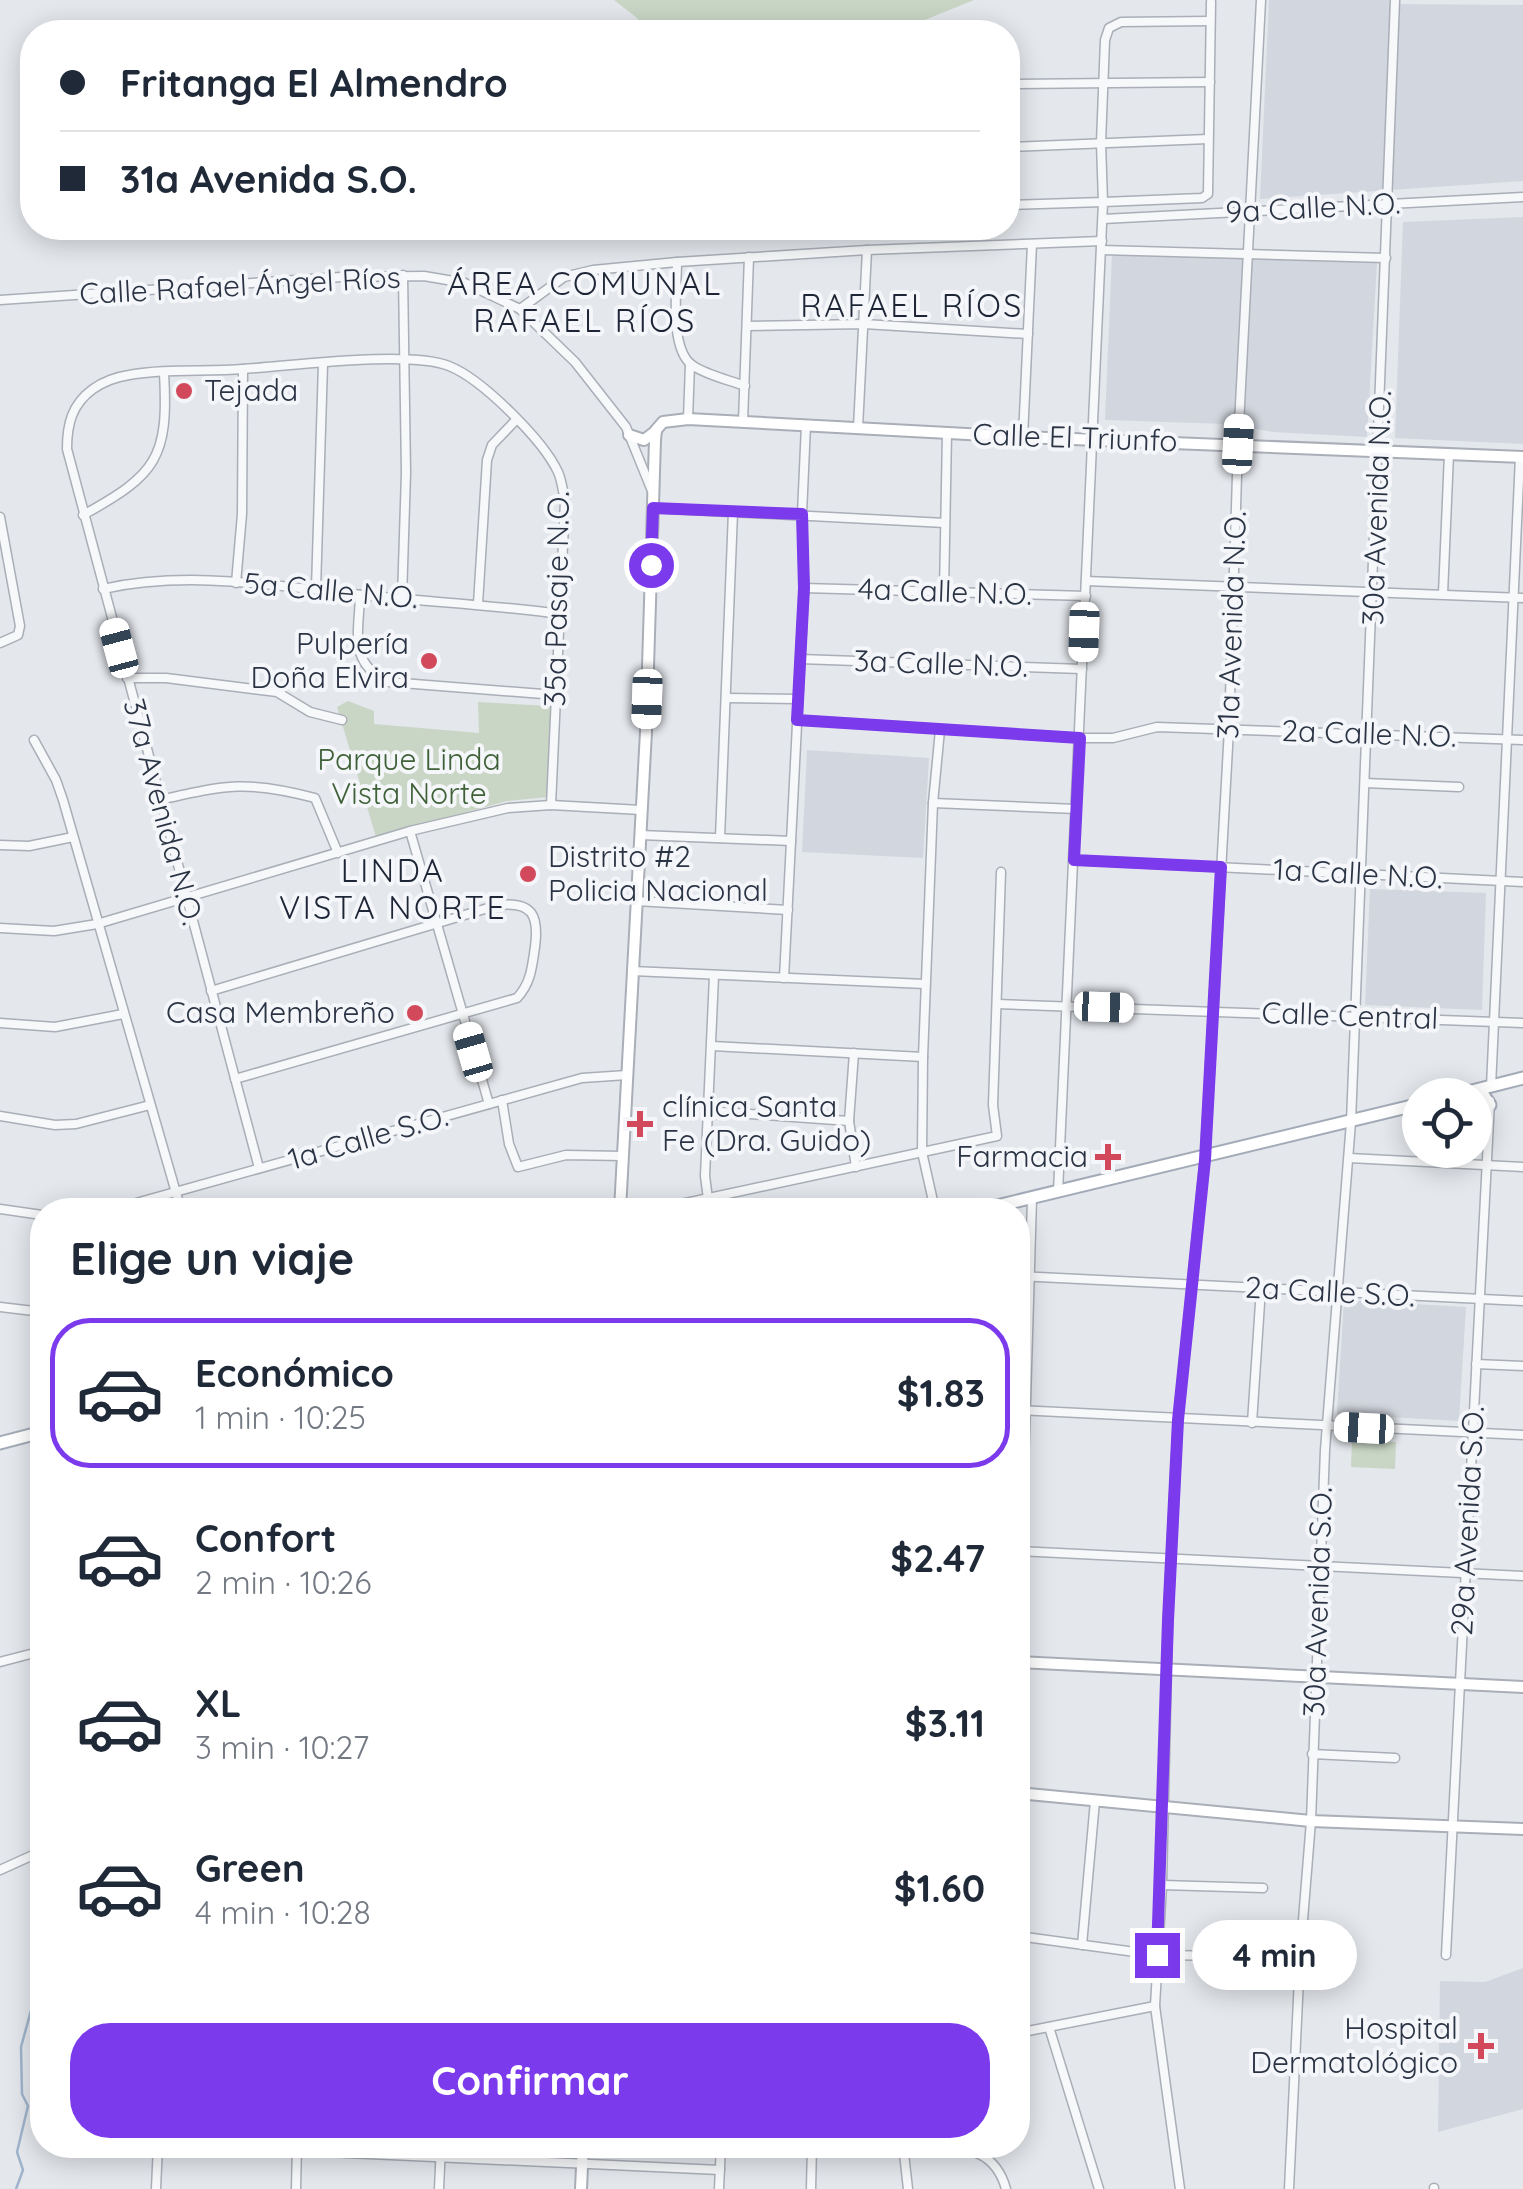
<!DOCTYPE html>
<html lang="es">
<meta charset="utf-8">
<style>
:root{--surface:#fff;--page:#f6f6f7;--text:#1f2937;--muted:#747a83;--line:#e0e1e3;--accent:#7c3aed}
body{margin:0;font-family:Quicksand,sans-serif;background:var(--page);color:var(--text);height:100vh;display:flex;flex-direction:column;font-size:38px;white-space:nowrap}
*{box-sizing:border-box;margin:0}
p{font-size:32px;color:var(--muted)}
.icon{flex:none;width:55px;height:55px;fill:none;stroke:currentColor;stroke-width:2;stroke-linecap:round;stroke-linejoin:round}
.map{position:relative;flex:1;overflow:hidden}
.sheet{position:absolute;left:30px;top:1198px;width:1000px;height:960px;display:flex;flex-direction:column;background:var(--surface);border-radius:40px;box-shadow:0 5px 25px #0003}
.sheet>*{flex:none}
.hud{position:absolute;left:20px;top:20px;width:1000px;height:220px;border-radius:40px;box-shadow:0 5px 25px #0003;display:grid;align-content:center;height:220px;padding:0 40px;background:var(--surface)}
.fabs{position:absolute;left:1402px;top:1078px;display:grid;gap:20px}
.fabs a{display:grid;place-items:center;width:90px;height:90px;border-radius:50%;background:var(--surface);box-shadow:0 5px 25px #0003;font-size:50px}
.end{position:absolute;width:45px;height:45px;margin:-22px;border:12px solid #7c3aed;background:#fff;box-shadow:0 0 0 5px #fff}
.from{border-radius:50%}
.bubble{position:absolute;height:70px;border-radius:35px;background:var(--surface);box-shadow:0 5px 25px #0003;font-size:32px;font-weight:700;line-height:70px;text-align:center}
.car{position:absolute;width:30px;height:60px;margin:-30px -15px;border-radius:12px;box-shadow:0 0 8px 2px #0007;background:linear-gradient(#fff 24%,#345 0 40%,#fff 0 76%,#345 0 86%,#fff 0)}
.hud b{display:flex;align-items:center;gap:35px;height:95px;font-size:38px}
.hud b+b{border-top:2px solid var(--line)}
.hud i{width:25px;height:25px;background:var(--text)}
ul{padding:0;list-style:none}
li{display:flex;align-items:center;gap:30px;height:150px;margin:0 20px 15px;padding:0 20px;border:5px solid transparent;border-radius:40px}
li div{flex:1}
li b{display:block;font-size:38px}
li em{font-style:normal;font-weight:700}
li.on{border-color:var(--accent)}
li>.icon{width:90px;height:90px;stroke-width:1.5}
h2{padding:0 40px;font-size:45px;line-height:120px}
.button{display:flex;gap:20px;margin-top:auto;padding:20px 40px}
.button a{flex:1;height:115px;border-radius:40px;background:var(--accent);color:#fff;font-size:40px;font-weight:700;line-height:115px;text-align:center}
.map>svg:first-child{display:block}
.built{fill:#d2d6de}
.green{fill:#c9d6c5}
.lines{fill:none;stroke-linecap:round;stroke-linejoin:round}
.stream{stroke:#9fb4cc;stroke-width:2.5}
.street-casing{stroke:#a9aeb7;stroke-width:11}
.secondary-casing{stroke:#a9aeb7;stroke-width:14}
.primary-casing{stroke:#a3abb8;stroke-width:15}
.street{stroke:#f7f8fa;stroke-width:8}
.secondary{stroke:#fff;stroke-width:10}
.primary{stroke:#fff;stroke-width:11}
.route{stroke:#7c3aed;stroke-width:12}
.poi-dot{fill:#d1495b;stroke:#f4f6f9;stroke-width:4}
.labels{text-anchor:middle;stroke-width:8;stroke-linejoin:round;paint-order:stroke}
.street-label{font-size:30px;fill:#2b3445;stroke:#f4f6f9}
.poi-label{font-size:30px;fill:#2b3445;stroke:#f4f6f9;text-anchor:end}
.park-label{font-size:30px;fill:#3f6138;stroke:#f4f6f9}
.neighbourhood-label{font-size:32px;letter-spacing:2.5px;fill:#1d2536;stroke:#f4f6f9}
</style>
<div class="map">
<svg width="1523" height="2189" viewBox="0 0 1523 2189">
<rect width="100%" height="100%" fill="#e4e7ec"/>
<!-- built -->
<g class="built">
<path d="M1269,0H1389V4L1523,5V181L1260,199Z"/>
<path d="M1523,217V444L1395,438L1403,222Z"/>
<path d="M1112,255L1377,262L1367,437L1273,432L1226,424L1105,420Z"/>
<path d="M807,750L929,758L923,858L802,852Z"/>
<path d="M1370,889L1486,893L1482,1010L1365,1005Z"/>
<path d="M1344,1300L1466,1307L1459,1421L1337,1414Z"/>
<path d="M1523,1968V2109L1438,2132L1440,1981L1485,1982Z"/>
</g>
<!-- green -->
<g class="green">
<path d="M614,0H974L895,32H647L637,18Z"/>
<path d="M348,701L374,711V724L479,733L478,702L551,706L548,797L507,801L376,837L337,707Z"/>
<path d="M1352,1441L1396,1442L1395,1469L1351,1467Z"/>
</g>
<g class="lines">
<!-- stream -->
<path class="stream" d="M16,2189L23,2170L17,2152L28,2106L22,2094L21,2047L35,1996L42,1988"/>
<!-- street casing -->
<g class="street-casing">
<g id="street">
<path d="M1008,84L1210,82"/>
<path d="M1008,147L1208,139"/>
<path d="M1008,205L1103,202L1101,143L1105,40L1109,28L1121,22L1210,21"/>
<path d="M1103,219L1523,197"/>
<path d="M1102,250L1386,258"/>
<path d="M677,262C677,288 669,348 692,365C706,375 729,380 745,386"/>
<path d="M0,300L341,277L424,276L465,283L520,309L575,362L626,427L652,491"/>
<path d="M520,309L564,277L593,270L677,262L867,250L1102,241"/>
<path d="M747,326L864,324L1028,334"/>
<path d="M688,419L690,364"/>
<path d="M743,421L749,257"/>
<path d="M858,428L867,250"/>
<path d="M1023,437L1032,244"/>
<path d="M653,508L945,523"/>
<path d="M83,515C156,475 169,458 164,373"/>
<path d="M0,517L20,626L18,635L0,643"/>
<path d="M1086,581L1523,598"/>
<path d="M236,583L242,514L243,369"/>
<path d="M804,588L1086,596"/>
<path d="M103,589C188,570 275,586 362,595C428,602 494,605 560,614"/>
<path d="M316,589L323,364"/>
<path d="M944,593L947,433"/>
<path d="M1443,594L1449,454"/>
<path d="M360,595C359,633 348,664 389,682L556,695"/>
<path d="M402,598L406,473L403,275"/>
<path d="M478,604L487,460L492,445L516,420"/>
<path d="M800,659L1082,669"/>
<path d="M127,678H166L277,692L310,712L342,720"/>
<path d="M727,698L798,699"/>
<path d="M797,720L1079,738H1113L1157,727L1523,740"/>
<path d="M34,740L56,780L63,800L181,1210"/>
<path d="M1365,783L1459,787"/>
<path d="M160,800C226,785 247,780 315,798L338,853"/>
<path d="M933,803L1076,809"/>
<path d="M410,831L489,1104"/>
<path d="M640,835L791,841"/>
<path d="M720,838L733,512"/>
<path d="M0,845L29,846L73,837"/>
<path d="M1074,860L1523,882"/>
<path d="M636,901L788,910"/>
<path d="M0,928L54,931L97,924L410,831L508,808L551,805L641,810"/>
<path d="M632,971L925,984"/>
<path d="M784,978L804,588L802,514L806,425"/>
<path d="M211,991L498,905C533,901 539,916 535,947C532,967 531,983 517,998L235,1079"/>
<path d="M997,1004L1523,1023"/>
<path d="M0,1023L55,1027L123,1014"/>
<path d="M712,1046L923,1057"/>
<path d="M854,1053L849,1121L856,1167"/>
<path d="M1491,1087L1520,457"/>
<path d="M502,1100L509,1144L518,1167L566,1155L623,1156"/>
<path d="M708,1111L849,1121"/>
<path d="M0,1116L55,1125L76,1124L150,1105"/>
<path d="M1349,1158L1523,1167"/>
<path d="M259,1168L67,449C67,424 72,404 93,389C103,382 116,377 129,375C165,368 206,372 243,369C291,366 409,350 449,366C482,379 543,440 558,472C562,481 563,492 565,501L551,805"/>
<path d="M1058,1192L1103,202L1202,198L1208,194L1211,2"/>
<path d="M708,1199L705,1176L714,976"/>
<path d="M0,1209L42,1215"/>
<path d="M111,1210L582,1078L627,1075"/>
<path d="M653,1210L997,1136L993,1105L1001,872"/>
<path d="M935,1210L922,1152L923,1057L933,803L940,730"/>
<path d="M1018,1276L1523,1301"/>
<path d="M0,1307L42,1312"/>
<path d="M1476,1364L1523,1366"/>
<path d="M1018,1410L1523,1435"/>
<path d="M1252,1423L1261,1288"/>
<path d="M1018,1551L1523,1576"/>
<path d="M0,1662L42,1651"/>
<path d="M1018,1671L1032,1198"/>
<path d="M1312,1754L1395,1758"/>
<path d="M37,1854L42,1734"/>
<path d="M0,1870L42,1851"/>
<path d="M1162,1885L1263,1888"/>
<path d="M1018,1936L1157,1955L1300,1957"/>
<path d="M1082,1945L1095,1801"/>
<path d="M1446,1955L1490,1101"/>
<path d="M1049,2027L1099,2189"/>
<path d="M1018,2033L1155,2006"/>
<path d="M172,2145L720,2170"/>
<path d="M903,2145L908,2189"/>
<path d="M935,2145C969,2148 996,2152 1006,2189"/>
<path d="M156,2189L158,2145"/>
<path d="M296,2189L297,2145"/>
<path d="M439,2189L441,2145"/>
<path d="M719,2189L721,2145"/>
<path d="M811,2189L812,2145"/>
<path d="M1180,2189L1155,2006L1162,1885L1168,1620L1178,1420L1205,1157L1229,729L1238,444L1261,0"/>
<path d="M1289,2189L1300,1957L1311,1821L1325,1450L1351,1122L1395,0"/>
<path d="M1434,2189V2188"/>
</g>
</g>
<!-- secondary casing -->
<g class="secondary-casing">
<g id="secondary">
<path d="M629,435L644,440L656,431"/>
<path d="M620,1210L646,732L655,440L656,430L663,422L688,419L1023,437L1523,457"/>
<path d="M1018,1662L1523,1687"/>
<path d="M1018,1793L1311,1821L1523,1829"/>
<path d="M581,2189L583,2145"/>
</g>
</g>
<!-- primary casing -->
<g class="primary-casing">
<g id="primary">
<path d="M1474,1092L1484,1096L1490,1105"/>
<path d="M1456,1095L1523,1078"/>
<path d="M980,1210L1420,1104"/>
<path d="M0,1443L42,1432"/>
</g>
</g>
<!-- street -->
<use href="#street" class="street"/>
<!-- secondary -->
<use href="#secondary" class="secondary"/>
<!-- primary -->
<use href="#primary" class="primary"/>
</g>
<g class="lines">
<!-- route -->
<path class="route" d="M651,565L653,508L802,514L804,588L797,720L1080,738L1074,860L1221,867L1205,1160L1178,1420L1168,1620L1157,1955"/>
</g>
<!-- markers -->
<g class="poi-dot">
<circle cx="184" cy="391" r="10"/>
<circle cx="429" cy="661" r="10"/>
<circle cx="528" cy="874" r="10"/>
<circle cx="415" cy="1013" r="10"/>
<path d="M635 1109h10v10h10v10h-10v10h-10v-10h-10v-10h10z"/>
<path d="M1103 1142h10v10h10v10h-10v10h-10v-10h-10v-10h10z"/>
<path d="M1476 2031h10v10h10v10h-10v10h-10v-10h-10v-10h10z"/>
</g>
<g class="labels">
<!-- street labels -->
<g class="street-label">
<text transform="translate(1313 208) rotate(-3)" y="10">9a Calle N.O.</text>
<text transform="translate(240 286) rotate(-3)" y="10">Calle Rafael Ángel Ríos</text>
<text transform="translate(1075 438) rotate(2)" y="10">Calle El Triunfo</text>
<text transform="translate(1377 508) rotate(-88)" y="10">30a Avenida N.O.</text>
<text transform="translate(331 591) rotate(5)" y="10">5a Calle N.O.</text>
<text transform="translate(945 592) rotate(2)" y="10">4a Calle N.O.</text>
<text transform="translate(557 599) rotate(-89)" y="10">35a Pasaje N.O.</text>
<text transform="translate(1232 625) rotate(-88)" y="10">31a Avenida N.O.</text>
<text transform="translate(941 664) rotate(2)" y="10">3a Calle N.O.</text>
<text transform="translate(1369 734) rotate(2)" y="10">2a Calle N.O.</text>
<text transform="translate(163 812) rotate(75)" y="10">37a Avenida N.O.</text>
<text transform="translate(1358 874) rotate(3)" y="10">1a Calle N.O.</text>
<text transform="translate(1350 1016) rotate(2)" y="10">Calle Central</text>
<text transform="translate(368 1138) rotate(-16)" y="10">1a Calle S.O.</text>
<text transform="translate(1330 1292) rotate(3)" y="10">2a Calle S.O.</text>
<text transform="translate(1468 1521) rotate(-87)" y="10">29a Avenida S.O.</text>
<text transform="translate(1318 1602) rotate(-88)" y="10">30a Avenida S.O.</text>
</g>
<!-- poi labels -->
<g class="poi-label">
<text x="204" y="401" text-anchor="start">Tejada</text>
<text x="409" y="654">Pulpería<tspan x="409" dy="34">Doña Elvira</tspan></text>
<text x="548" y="867" text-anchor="start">Distrito #2<tspan x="548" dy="34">Policia Nacional</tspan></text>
<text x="395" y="1023">Casa Membreño</text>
<text x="662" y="1117" text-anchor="start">clínica Santa<tspan x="662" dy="34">Fe (Dra. Guido)</tspan></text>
<text x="1088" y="1167">Farmacia</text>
<text x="1458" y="2039">Hospital<tspan x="1458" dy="34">Dermatológico</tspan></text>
</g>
<!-- park labels -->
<g class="park-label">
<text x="409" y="770">Parque Linda<tspan x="409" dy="34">Vista Norte</tspan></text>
</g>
<!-- neighbourhood labels -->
<g class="neighbourhood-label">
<text x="585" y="295">ÁREA COMUNAL<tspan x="585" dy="37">RAFAEL RÍOS</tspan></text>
<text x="912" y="317">RAFAEL RÍOS</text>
<text x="393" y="882">LINDA<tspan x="393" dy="37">VISTA NORTE</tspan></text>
</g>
</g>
</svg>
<div class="fabs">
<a><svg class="icon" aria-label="locate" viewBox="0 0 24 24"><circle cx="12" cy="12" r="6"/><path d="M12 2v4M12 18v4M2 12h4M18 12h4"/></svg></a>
</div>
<i class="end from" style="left:651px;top:565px"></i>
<i class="end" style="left:1157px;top:1955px"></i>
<div class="bubble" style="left:1192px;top:1920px;width:165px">4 min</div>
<i class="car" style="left:1238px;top:444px;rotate:3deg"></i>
<i class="car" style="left:1084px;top:632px;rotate:182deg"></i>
<i class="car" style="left:119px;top:648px;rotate:345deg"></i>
<i class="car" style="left:647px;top:699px;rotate:182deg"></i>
<i class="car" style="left:1104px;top:1007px;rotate:92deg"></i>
<i class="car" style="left:473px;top:1052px;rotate:344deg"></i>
<i class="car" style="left:1364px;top:1428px;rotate:273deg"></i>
<div class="hud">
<b><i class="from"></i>Fritanga El Almendro</b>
<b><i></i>31a Avenida S.O.</b>
</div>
<section class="sheet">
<h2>Elige un viaje</h2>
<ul>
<li class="on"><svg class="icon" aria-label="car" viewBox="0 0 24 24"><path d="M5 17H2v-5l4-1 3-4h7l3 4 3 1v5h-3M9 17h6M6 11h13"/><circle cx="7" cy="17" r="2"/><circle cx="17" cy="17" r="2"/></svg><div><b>Económico</b><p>1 min · 10:25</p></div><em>$1.83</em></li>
<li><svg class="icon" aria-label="car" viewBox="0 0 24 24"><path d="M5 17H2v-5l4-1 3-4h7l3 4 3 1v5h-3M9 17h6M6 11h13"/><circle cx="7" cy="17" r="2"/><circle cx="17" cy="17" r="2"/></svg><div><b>Confort</b><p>2 min · 10:26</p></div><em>$2.47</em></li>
<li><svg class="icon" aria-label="car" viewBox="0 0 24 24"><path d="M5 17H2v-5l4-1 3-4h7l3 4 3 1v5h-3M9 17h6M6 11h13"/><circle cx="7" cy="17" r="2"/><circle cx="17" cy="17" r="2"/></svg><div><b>XL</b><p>3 min · 10:27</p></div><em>$3.11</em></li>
<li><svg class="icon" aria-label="car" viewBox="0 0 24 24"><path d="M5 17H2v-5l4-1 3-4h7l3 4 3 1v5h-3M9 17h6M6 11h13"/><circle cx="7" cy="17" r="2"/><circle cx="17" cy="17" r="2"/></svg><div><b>Green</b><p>4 min · 10:28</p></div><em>$1.60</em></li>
</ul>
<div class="button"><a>Confirmar</a></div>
</section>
</div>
